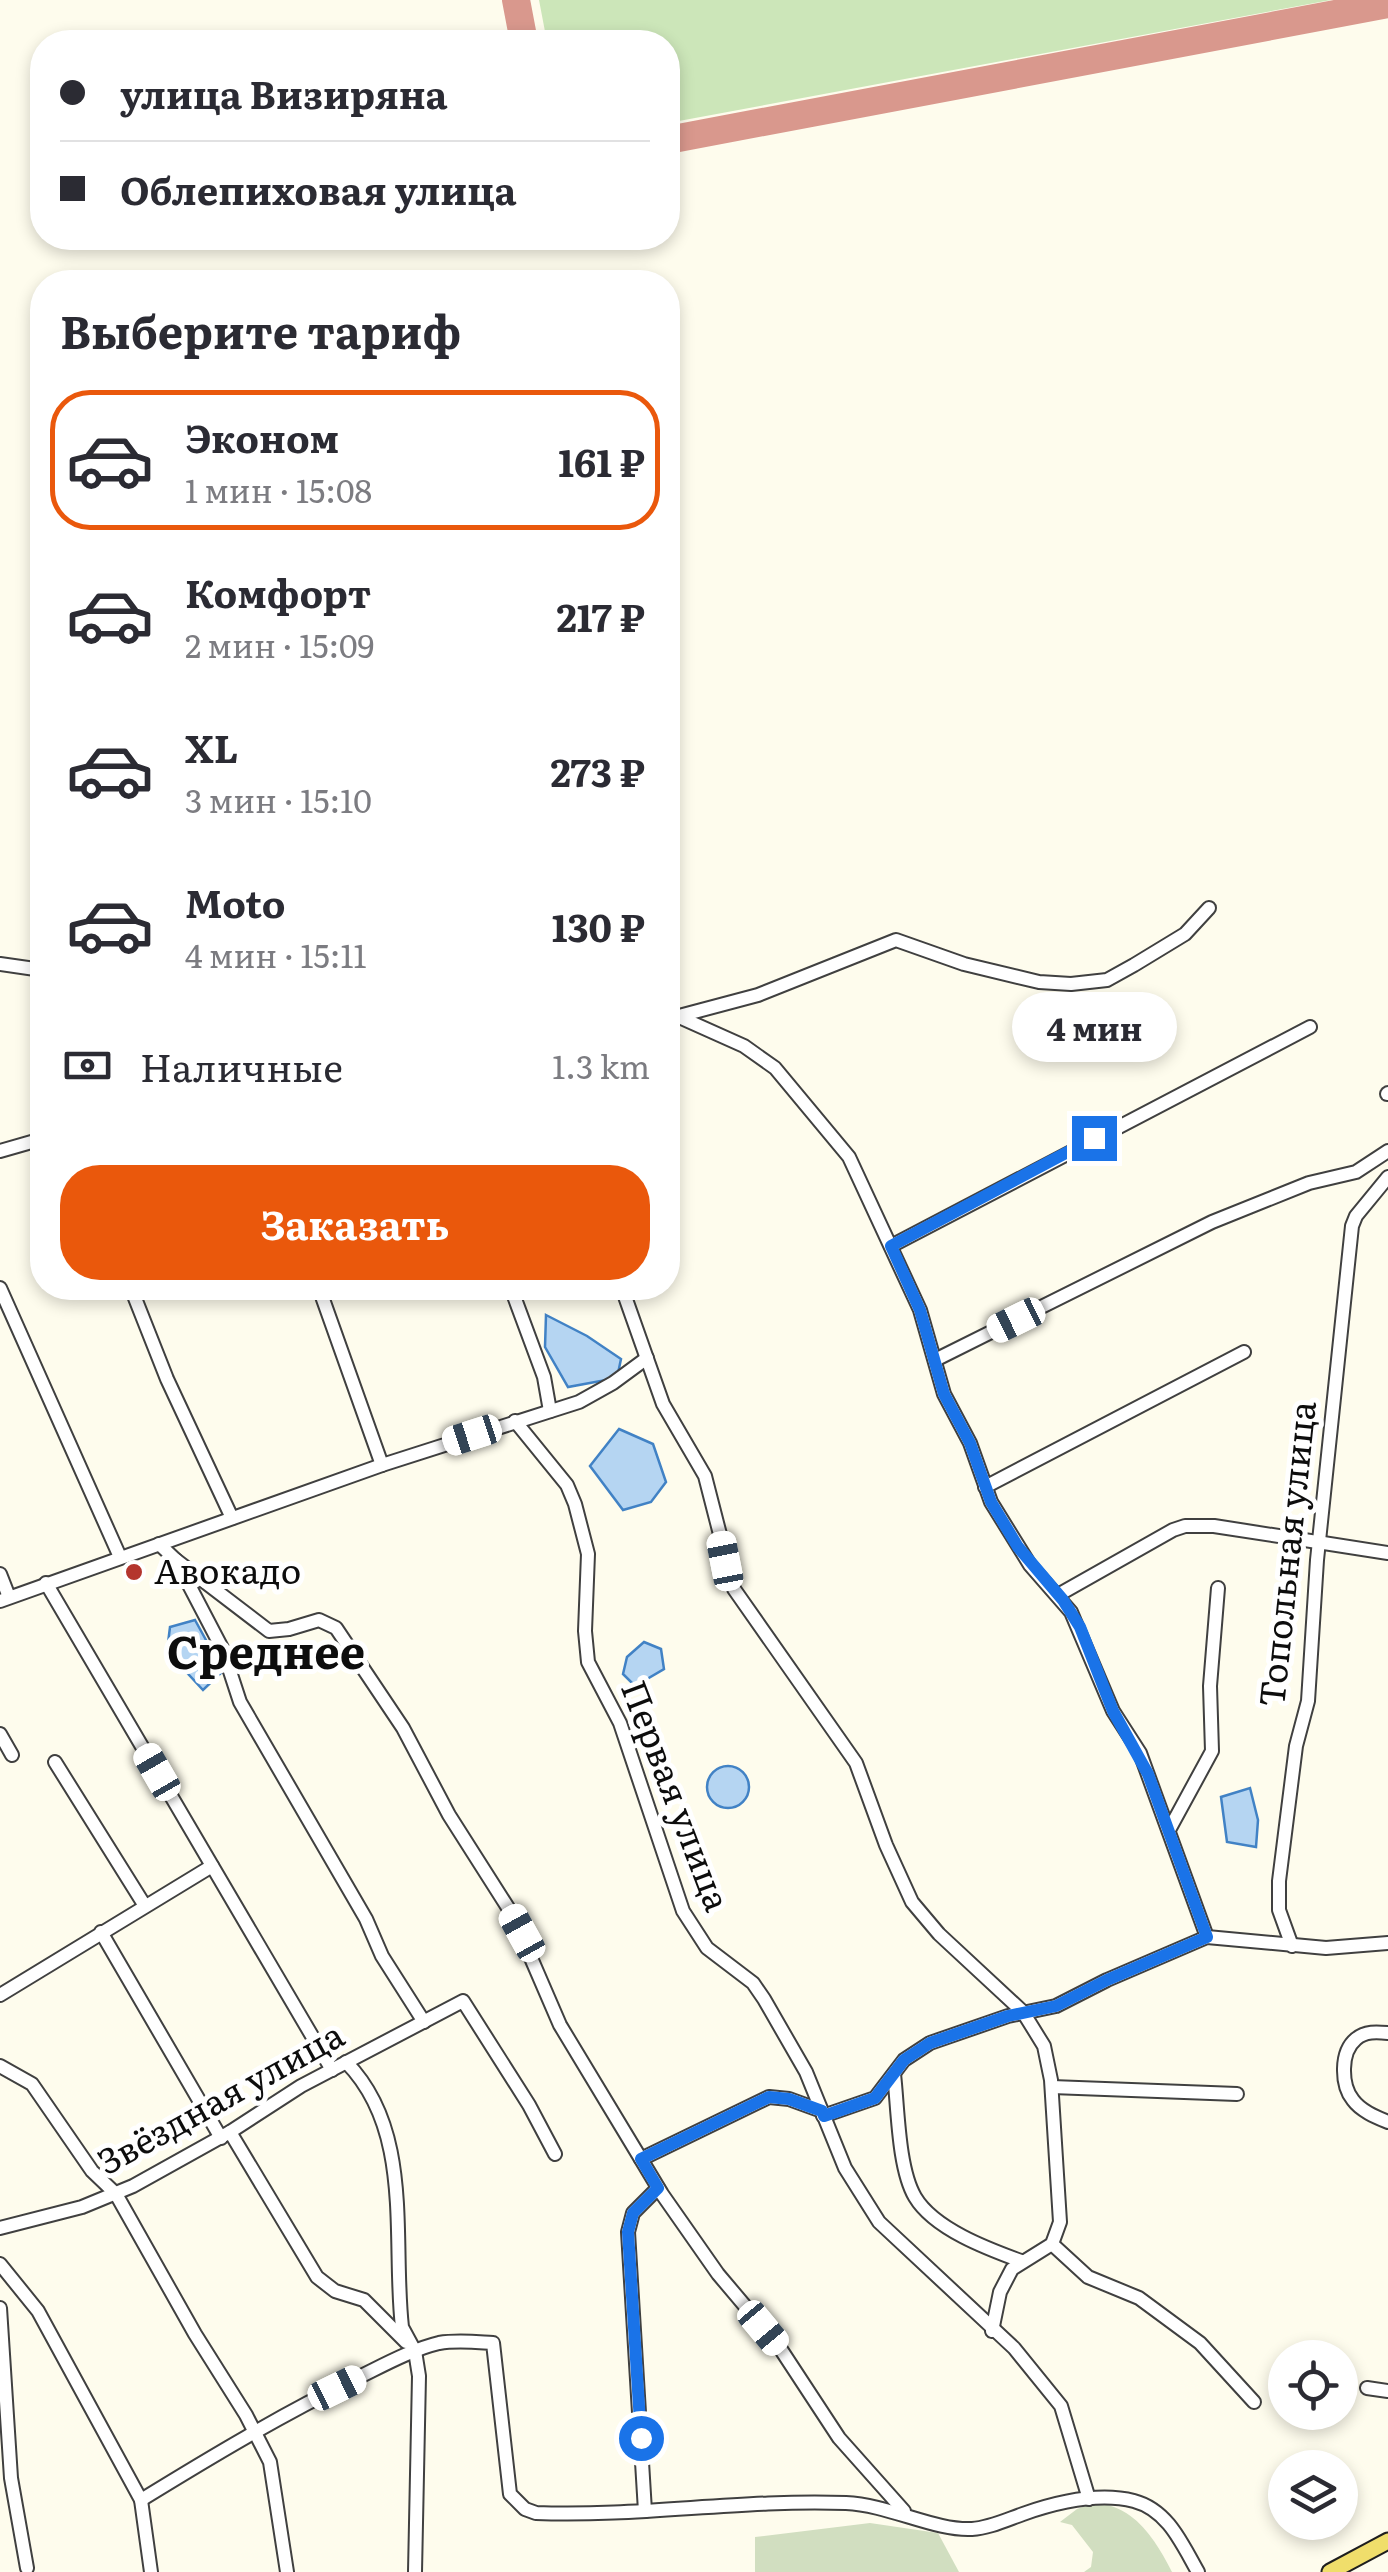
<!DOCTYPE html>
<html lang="ru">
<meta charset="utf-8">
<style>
:root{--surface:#fff;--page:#f2f2f3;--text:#2b2b33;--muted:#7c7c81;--line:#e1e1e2;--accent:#ea580c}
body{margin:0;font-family:Literata,serif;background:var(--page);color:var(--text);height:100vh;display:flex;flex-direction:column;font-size:38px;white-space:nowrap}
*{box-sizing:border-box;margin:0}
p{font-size:32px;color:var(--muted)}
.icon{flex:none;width:55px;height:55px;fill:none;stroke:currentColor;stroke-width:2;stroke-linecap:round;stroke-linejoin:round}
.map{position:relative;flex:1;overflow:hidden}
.details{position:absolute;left:30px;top:270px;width:650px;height:1030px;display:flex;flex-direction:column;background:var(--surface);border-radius:40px;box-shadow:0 5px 15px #0003}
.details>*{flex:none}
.hud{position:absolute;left:30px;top:30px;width:650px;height:220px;border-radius:40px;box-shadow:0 5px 15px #0003;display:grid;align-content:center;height:220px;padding:0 30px;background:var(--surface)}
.controls{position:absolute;left:1268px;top:2340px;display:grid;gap:20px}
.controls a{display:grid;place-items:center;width:90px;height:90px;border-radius:50%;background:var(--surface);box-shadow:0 5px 15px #0003;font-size:50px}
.end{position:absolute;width:45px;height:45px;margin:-22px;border:12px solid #1a73e8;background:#fff;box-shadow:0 0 0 5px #fff}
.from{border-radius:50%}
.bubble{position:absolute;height:70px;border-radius:35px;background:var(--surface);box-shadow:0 5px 15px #0003;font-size:32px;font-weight:700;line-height:70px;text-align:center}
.car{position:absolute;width:30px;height:60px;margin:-30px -15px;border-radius:12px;box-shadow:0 0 8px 2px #0007;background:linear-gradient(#fff 24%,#345 0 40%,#fff 0 76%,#345 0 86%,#fff 0)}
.hud b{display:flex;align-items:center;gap:35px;height:95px;font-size:38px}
.hud b+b{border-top:2px solid var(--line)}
.hud i{width:25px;height:25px;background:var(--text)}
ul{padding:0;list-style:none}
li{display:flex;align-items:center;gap:30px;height:140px;margin:0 20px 15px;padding:0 10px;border:5px solid transparent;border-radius:40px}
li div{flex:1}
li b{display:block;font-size:38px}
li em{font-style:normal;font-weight:700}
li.selected{border-color:var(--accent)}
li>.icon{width:90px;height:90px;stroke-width:1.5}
h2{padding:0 30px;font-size:45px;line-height:120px}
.pay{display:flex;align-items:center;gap:25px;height:110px;padding:0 30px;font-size:38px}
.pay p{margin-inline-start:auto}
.primary-button{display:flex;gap:20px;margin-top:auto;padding:20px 30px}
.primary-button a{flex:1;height:115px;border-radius:40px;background:var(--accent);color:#fff;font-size:40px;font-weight:700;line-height:115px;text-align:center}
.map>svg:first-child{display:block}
.green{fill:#cce6b9}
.cemetery{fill:#d1dec0}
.water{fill:#b5d5f2;stroke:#4182c5;stroke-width:2.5}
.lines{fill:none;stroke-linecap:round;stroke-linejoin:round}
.taxiway{stroke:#d9988d;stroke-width:28}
.minor-casing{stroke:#404040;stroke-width:16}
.major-casing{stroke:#1e1e1e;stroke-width:19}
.minor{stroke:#fff;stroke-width:12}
.major{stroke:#f0de6b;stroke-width:15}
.route{stroke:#1a73e8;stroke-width:12}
.poi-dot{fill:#b4352d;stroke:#fff;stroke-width:4}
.labels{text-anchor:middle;stroke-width:10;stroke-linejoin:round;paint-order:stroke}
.street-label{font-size:35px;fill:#0d0d0d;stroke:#fff}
.poi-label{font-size:35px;fill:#0d0d0d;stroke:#fff;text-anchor:start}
.district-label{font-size:45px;font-weight:bold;fill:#0d0d0d;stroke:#fff}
</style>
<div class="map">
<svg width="1388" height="2572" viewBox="0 0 1388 2572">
<rect width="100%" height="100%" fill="#fefced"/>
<!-- green -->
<path class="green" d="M539,0H1331L668,123V42H547Z"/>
<!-- cemetery -->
<g class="cemetery">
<path d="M1095,2503C1135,2506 1155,2539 1172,2572H1084L1091,2567L1093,2552L1072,2525L1060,2522L1077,2509Z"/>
<path d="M870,2523L938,2533L959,2572H755V2537Z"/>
</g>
<!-- water -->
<g class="water">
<path d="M546,1315L587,1336L621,1359L617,1378L568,1387L545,1347Z"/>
<path d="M619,1429L653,1444L666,1482L651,1502L623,1510L590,1466Z"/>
<path d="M195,1620L223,1671L203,1690L167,1651L170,1627Z"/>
<path d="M644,1642L661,1649L664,1669L635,1686L623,1674L627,1657Z"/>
<circle cx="728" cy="1787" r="21"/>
<path d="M1250,1788L1258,1820L1256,1847L1227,1842L1221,1797Z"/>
</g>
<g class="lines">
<!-- taxiway -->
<g class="taxiway">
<path d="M516,0L524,42"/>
<path d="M668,140L1388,4"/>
</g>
<!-- minor casing -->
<g class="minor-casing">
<g id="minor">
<path d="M0,964L42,970"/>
<path d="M668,1012L744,1046L775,1068L849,1157L920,1310L944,1394L970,1443L991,1502L1030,1565L1071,1612L1113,1711L1140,1753L1207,1937"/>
<path d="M679,1016L758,995L896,940L964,964L1039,982L1071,984L1107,980L1134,965L1185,934L1209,908"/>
<path d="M1387,1094L1388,1093"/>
<path d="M0,1151L42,1139"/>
<path d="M891,1246L1310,1027"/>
<path d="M0,1288L120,1557"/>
<path d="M131,1288L167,1379L232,1518"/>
<path d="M319,1288L382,1465"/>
<path d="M511,1288L544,1377L550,1411"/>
<path d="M622,1288L663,1404L705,1476L734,1589L856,1763L886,1845L912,1902L939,1934L1023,2012L1044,2046L1051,2080L1060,2222L1052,2244L1012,2269L1000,2292L992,2331"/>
<path d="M935,1360L1212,1222L1309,1183L1356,1172L1388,1151"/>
<path d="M515,1421L567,1485L575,1504L588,1554L585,1631L588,1662L620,1723L683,1911L707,1948L753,1983L764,1999L806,2072L845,2168L879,2222L1014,2348L1061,2406L1089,2499"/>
<path d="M985,1487L1244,1352"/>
<path d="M159,1544L176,1560L223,1650L240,1702L366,1919L382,1956L424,2022"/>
<path d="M176,1560L269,1631L289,1629L319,1620L336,1628L403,1728L449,1815L512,1914L560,2025L662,2194L718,2274L778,2345L839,2438L904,2511"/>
<path d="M0,1574L9,1597"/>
<path d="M46,1583L332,2070"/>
<path d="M1058,1595L1173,1530L1185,1526H1214L1388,1553"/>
<path d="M0,1601L382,1465L579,1402L613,1383L647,1358"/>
<path d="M0,1734L12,1755"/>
<path d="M55,1762L145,1906"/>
<path d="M1169,1830L1212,1751L1210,1686L1218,1588"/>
<path d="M101,1932L221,2138"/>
<path d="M1292,1946L1279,1910V1881L1296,1746L1308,1701L1317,1560L1352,1226L1356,1216L1388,1177"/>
<path d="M0,1995L212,1866"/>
<path d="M1388,2033C1377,2032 1365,2031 1356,2039C1340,2052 1341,2085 1353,2100C1361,2111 1376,2117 1388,2122"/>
<path d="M346,2062C414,2131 392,2239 402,2327L415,2351L419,2376L415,2572"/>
<path d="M0,2066L32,2084L92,2171L116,2194L195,2334L246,2415L270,2462L287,2572"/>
<path d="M894,2074C898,2108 898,2168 915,2197C934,2229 988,2249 1021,2261"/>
<path d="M1052,2087L1237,2094"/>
<path d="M823,2116L875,2098L904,2060L930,2043L1008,2016L1056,2006L1107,1980L1207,1937L1326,1948L1388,1943"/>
<path d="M230,2132L317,2277L335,2291L364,2300L406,2342"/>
<path d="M641,2159L769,2097L789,2099L822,2111"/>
<path d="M0,2228L82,2207L133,2186L230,2132L301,2086L463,2001L529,2105L555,2154"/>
<path d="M1052,2244L1088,2277L1139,2298L1200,2343L1254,2402"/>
<path d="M0,2264L38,2311L141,2500L151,2572"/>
<path d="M0,2308L11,2478L27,2568"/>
<path d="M1367,2388L1388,2391"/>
<path d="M141,2500C211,2457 281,2415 355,2379C382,2366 410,2350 439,2343C457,2340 475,2342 493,2343L510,2494L525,2509L536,2513C640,2517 742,2499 846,2503C889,2505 935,2531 972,2529C989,2528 1006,2520 1023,2514C1057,2502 1098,2492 1134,2501C1168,2510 1182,2544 1198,2572"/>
<path d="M645,2511L628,2232L633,2213L658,2188"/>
</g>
</g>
<!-- major casing -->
<g class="major-casing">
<path id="major" d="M1330,2572L1388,2541"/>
</g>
<!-- minor -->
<use href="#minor" class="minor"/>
<!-- major -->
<use href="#major" class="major"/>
</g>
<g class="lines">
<!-- route -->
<path class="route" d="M641,2438L628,2232L633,2213L658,2188L641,2159L769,2097L789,2099L822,2111L824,2116L875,2098L904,2060L930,2043L1008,2016L1056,2006L1107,1980L1207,1937L1148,1774L1113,1711L1080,1627L1063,1600L1018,1547L991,1502L970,1443L944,1394L920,1310L891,1246L1094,1138"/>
</g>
<!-- markers -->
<circle class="poi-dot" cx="134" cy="1572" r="10"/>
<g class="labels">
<!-- street labels -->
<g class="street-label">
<text transform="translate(1288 1554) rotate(-84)" y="12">Топольная улица</text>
<text transform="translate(675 1796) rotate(69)" y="12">Первая улица</text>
<text transform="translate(221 2099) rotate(-29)" y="12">Звёздная улица</text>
</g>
<!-- poi labels -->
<g class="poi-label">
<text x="154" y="1584">Авокадо</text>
</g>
<!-- district labels -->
<g class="district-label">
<text x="266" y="1669">Среднее</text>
</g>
</g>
</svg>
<div class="controls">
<a><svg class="icon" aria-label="locate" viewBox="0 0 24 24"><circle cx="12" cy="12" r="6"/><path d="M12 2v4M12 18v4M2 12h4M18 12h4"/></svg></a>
<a><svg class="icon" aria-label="layers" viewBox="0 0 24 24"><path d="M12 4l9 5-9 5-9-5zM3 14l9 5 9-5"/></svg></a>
</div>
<i class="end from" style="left:641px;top:2438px"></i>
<i class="end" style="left:1094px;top:1138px"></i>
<div class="bubble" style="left:1012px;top:992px;width:165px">4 мин</div>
<i class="car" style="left:1016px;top:1320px;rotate:244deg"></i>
<i class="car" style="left:472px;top:1435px;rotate:252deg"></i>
<i class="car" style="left:725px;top:1561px;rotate:349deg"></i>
<i class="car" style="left:157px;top:1772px;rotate:330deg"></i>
<i class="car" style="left:522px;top:1933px;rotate:331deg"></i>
<i class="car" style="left:763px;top:2328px;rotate:140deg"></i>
<i class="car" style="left:337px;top:2388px;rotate:64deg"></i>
<div class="hud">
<b><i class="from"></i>улица Визиряна</b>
<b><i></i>Облепиховая улица</b>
</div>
<section class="details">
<h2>Выберите тариф</h2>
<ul>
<li class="selected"><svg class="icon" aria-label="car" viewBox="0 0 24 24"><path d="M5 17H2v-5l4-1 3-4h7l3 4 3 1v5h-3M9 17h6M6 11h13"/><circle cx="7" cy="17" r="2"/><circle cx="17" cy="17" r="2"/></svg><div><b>Эконом</b><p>1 мин · 15:08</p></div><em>161 ₽</em></li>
<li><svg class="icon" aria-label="car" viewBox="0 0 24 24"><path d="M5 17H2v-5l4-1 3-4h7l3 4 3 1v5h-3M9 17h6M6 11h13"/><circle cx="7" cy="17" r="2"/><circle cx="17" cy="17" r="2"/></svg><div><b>Комфорт</b><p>2 мин · 15:09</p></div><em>217 ₽</em></li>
<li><svg class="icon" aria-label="car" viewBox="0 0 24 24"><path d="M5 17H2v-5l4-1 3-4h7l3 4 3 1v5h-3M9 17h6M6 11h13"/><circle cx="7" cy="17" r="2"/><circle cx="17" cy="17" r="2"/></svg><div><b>XL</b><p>3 мин · 15:10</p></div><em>273 ₽</em></li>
<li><svg class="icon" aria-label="car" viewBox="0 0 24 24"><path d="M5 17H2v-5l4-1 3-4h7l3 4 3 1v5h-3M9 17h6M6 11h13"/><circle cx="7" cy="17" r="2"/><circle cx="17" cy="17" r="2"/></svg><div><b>Moto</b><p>4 мин · 15:11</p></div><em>130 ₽</em></li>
</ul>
<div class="pay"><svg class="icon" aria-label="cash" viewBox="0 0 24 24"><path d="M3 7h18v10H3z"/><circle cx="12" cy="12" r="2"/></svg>Наличные<p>1.3 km</p></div>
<div class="primary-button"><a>Заказать</a></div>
</section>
</div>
